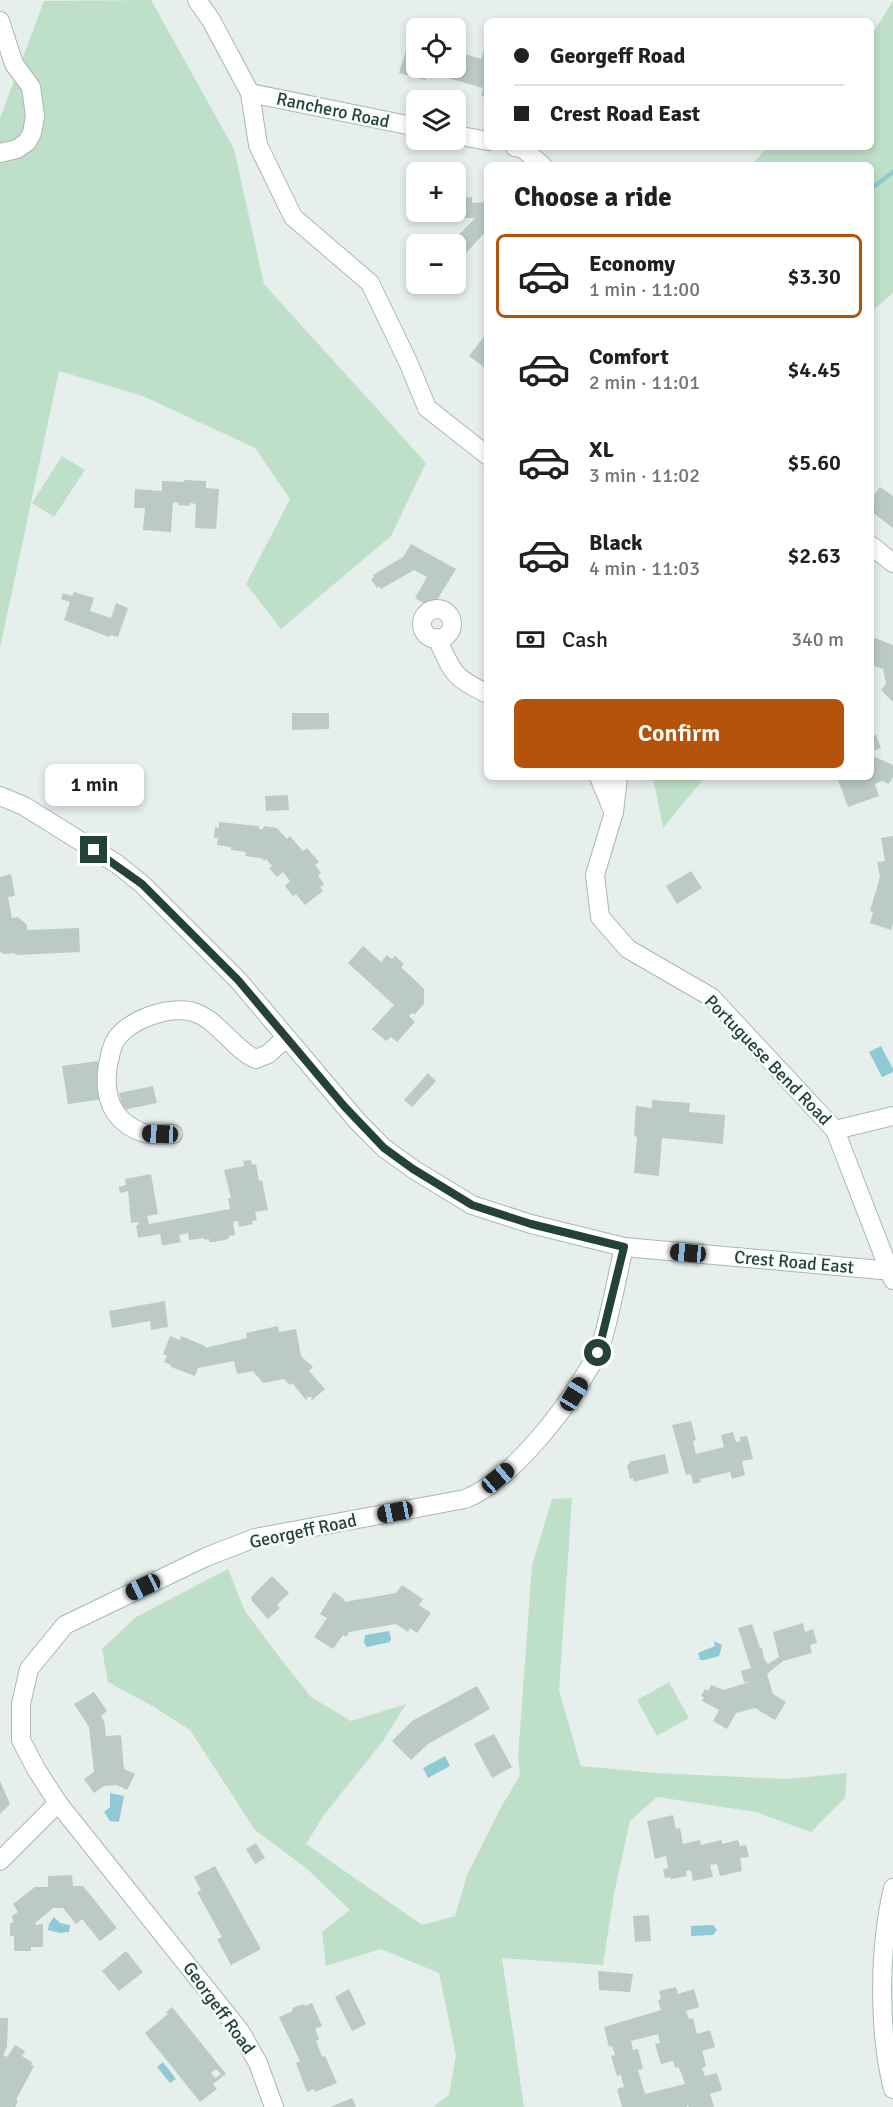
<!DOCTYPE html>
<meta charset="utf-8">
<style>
:root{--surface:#fff;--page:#f2f2f2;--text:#202124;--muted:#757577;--line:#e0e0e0;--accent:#b45309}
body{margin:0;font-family:Signika,sans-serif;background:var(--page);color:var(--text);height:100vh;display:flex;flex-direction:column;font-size:22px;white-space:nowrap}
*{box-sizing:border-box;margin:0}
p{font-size:20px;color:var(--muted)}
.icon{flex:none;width:33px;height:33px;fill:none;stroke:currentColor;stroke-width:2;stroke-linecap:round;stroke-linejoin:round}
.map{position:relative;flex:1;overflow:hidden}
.side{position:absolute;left:484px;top:162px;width:390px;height:618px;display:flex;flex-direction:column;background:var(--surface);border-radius:9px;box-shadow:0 3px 9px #0003}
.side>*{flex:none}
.guide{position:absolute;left:484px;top:18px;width:390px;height:132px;border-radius:9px;box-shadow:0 3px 9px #0003;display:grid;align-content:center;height:132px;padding:0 30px;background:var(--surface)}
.buttons{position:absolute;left:406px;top:18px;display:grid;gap:12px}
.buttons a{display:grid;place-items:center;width:60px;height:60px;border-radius:9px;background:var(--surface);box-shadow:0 3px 9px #0003;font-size:30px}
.end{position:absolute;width:27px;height:27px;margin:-14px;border:8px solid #24423a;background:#fff;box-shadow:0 0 0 3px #fff}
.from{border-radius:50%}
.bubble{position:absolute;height:42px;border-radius:9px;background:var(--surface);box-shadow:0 3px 9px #0003;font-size:20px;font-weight:600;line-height:42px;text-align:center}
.car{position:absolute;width:18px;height:36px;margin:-18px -9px;border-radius:8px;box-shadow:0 0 4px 2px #0007;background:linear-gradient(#222 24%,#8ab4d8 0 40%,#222 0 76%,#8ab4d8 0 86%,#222 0)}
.guide b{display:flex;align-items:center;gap:21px;height:57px;font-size:22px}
.guide b+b{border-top:2px solid var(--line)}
.guide i{width:15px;height:15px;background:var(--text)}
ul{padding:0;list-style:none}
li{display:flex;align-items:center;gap:18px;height:84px;margin:0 12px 9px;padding:0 18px;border:3px solid transparent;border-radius:9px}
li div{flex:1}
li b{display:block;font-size:22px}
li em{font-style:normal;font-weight:600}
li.active{border-color:var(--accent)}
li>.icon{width:54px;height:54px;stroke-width:1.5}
h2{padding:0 30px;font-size:27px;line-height:72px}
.pay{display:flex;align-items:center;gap:15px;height:66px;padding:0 30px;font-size:22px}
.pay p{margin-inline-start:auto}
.cta{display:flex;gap:12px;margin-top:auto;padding:12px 30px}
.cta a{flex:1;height:69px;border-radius:9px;background:var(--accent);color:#fff;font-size:24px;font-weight:600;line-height:69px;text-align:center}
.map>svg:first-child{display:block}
.green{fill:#bfe0c8}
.water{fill:#8ec9d4}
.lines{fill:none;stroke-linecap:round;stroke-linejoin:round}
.stream{stroke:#8ec9d4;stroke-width:4.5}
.building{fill:#bbcac4;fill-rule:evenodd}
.minor-casing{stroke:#a8b8b2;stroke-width:20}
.minor{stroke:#fff;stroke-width:18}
.route{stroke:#24423a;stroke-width:8}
.labels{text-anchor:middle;stroke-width:5;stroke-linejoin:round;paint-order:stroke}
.street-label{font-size:18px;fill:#24423a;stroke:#f7fbf9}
</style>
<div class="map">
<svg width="893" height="2107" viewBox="0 0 893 2107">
<rect width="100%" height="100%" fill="#e6efeb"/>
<!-- green -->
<g class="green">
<path d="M151,0L234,149L264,284L426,463L391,536L281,629L246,584L290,499L255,448L143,396L59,371L0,648V118L44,1Z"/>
<path d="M893,1V293L872,311V165H751L768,147H872V34Z"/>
<path d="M62,456L85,470L54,517L32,503Z"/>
<path d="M653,777H705L663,828Z"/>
<path d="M572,1498L559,1691L581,1766L656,1773L787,1779L847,1773L845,1798L811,1832L756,1812L657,1797L630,1821L614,1894L603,1965L502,1958L524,2107H433L449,2095L456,2055L439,1973L381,1949L326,1966L322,1932L350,1910L306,1868L255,1830L190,1730L154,1707L108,1682L102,1649L136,1617L228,1569L245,1611L280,1658L311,1697L351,1721L406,1704L383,1741L324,1815L306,1844L422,1925L455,1916L467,1875L500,1809L520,1775L518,1758L532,1565L552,1499Z"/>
<path d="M669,1682L689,1718L657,1736L637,1700Z"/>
</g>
<!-- water -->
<g class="water">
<path d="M881,1046L893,1069V1072L882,1077L869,1052Z"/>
<path d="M389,1631L391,1638L390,1642L367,1647L364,1643L365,1635Z"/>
<path d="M714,1641L722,1645L719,1656L704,1660H700L698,1653L715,1646Z"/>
<path d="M445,1756L450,1766L428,1778L423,1768Z"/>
<path d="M110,1793L124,1796L119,1822L110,1821L104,1812L110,1807Z"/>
<path d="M54,1917L60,1923L70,1925L69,1932L60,1933L48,1930L49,1924Z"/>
<path d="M713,1925L717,1930L713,1935L691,1936V1926Z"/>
<path d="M163,2062L176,2079L170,2083L157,2067Z"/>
</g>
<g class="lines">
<!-- stream -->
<path class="stream" d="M872,188L893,172"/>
</g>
<!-- building -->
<g class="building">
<path d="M488,38V97L481,96L483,88L427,72L425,80L399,73L409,41L417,44V68H456V51L481,59Z"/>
<path d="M472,197V203L488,202V229L466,253L453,241L475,218H453V212H456V198Z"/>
<path d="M486,334L488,363L484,367L469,356Z"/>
<path d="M184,480L206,481V488L219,489L216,529L195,528L196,504L190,503V506L178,505L179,503L173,502L171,532L143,530L145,508H134L135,489L162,491V481L184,482Z"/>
<path d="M880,487L893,496V528L872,512V506L875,501L872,498Z"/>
<path d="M411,544L456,569L432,608L415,598L427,577L414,570L381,589L379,586L377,588L371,579L374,577L373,575L403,557Z"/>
<path d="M74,592L94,598L90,611L111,618L116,603L128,608L118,637L110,635L109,637L64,620L70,602L61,599L63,593L72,596Z"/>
<path d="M872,637L893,645V702L881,690L886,684L883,669L872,665Z"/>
<path d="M292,713H329V729L292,730Z"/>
<path d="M876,735L881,748L872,751V736Z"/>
<path d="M873,756L893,765V777L889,784L882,781L875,784L879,796L848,807L837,777H872Z"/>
<path d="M288,795L289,810L266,811L265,796Z"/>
<path d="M219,822L259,826V829H263L264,826L277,828L287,839L290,836L303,851L307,848L319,862L315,865L321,873L318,876L324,884L320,887L323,891L305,905L296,894L293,896L285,886L290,881L283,872L277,877L269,868L272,866L266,859L264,861L261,858L245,856L246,852L231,850V847L217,845L218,838H214L215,827L219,828Z"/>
<path d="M893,836V923L891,930L870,923L873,912L870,911L880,877L877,862L885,861L881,838Z"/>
<path d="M691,871L702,888L677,904L666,886Z"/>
<path d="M11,874L15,896L8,897L12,918L18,917L27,925V930L79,928L80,952L16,955L14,953L3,954L0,951V877Z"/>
<path d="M363,946L381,962L387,955L392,959L395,956L404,964L401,967L424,989V1004L415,1014L412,1013L409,1016L415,1022L397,1042L391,1037L386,1041L372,1029L394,1005L348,963Z"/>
<path d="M98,1061L103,1099L68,1104L62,1066Z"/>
<path d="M428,1073L436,1081L412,1107L404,1100Z"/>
<path d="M153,1086L157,1103L123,1110L119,1093Z"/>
<path d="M652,1100L690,1103L689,1112L725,1115L723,1144L662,1138L659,1176L634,1173L637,1137L634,1136L636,1106L652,1108Z"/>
<path d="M251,1160L252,1165L256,1164L259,1181L262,1180L268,1210L255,1212L257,1220L252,1221L253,1224L239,1227L238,1221L233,1222L235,1235L229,1236V1238L225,1240L213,1242H209V1239L204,1240V1238L189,1240L188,1233L179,1235L181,1242L166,1245H162L160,1234L138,1238L136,1225H138V1222L131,1223L128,1191L120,1193L119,1187L126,1185L125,1179L151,1174L158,1214L147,1216L149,1224L230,1209L228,1198H231L224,1170L244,1166L243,1161Z"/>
<path d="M165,1301L168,1327L151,1330L150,1321L112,1328L109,1311Z"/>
<path d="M278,1326L279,1332L296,1329L301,1356L313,1367L309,1371L325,1389L311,1401L312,1397H307V1401L292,1383L290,1385L284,1379L263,1383L253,1371L237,1374L234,1361L198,1368L195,1376L171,1367V1365L164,1362L167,1356L163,1354L170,1336L180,1340L181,1336L205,1346V1348L247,1338L246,1333Z"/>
<path d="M691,1421L696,1440L693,1441L696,1454L724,1447L721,1435L733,1432L736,1442L740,1441V1437L747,1436L753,1459L742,1461L745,1475L732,1479L730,1472L700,1479L701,1482L693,1484L691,1474L686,1475L672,1425Z"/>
<path d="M665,1454L669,1473L634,1482L633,1478L630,1479L627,1465L630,1464L629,1462Z"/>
<path d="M272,1576L289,1593L277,1605L280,1608L268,1619L251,1600L252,1599L251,1597Z"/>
<path d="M402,1585L423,1599L419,1605L431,1613L417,1633L410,1628L408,1632L396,1624L349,1632L346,1637L343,1635L333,1649L314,1637L327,1618L320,1614L334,1592L345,1600L344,1602L396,1593Z"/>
<path d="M803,1623L805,1632L813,1629L817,1643L810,1645L812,1653L783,1661L767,1674L773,1694L786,1702L775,1720L755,1708L736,1713L727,1729L713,1721L719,1710L702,1701L704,1697L701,1696L705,1689L708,1691L711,1685L724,1690L749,1682H744L741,1671L751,1668L738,1628L752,1624L760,1648H762L764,1659L768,1664L779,1657L773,1632Z"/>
<path d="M477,1686L490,1709L428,1744L411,1760L392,1741L412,1721Z"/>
<path d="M94,1692L107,1711L101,1716L104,1721L106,1736L121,1735L124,1769L135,1774L127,1790L117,1785L104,1786L94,1793L84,1779L94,1772L89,1727L74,1704Z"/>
<path d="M494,1734L512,1767L492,1778L474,1744Z"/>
<path d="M0,1781L10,1804L0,1814Z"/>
<path d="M673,1815L676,1829L680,1828L683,1844L700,1840L701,1845L722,1840V1844L738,1840L740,1846L746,1845L749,1857L740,1858L742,1871L720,1876L717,1864L710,1865L713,1877L693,1881L691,1870L686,1871L687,1876L671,1879L670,1877L665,1878L663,1869L668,1868L666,1856L655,1859L647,1821Z"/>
<path d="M256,1843L265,1858L255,1864L246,1849Z"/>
<path d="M215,1866L261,1949L231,1965L217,1939L222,1937L197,1892L201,1890L194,1877Z"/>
<path d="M72,1875L73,1886H83L117,1928L100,1941L82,1919L76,1924L63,1908H53L35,1923L36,1925L43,1924V1947H31V1951H14V1936H10V1923H13L12,1916L18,1912L13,1904L35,1887H48V1876Z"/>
<path d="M649,1915L651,1941L635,1942L633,1916Z"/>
<path d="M126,1951L143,1972L119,1991L102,1971Z"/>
<path d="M598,1971L633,1974L630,1992L599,1990Z"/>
<path d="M676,1987L678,1994L694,1989L699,2007L686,2011L689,2019L693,2018L697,2034L710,2030L715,2047L702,2051L706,2066L702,2068L705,2076L717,2073L722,2090L710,2094L714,2107H689L688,2105L686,2107H622L617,2089L624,2087L621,2075L617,2076L611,2056L615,2055L612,2046L609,2047L604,2027L661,2010L658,2000L661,1999L659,1991ZM658,2034L660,2043L655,2044L661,2064L673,2061L675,2068L678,2067L681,2072L685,2084L645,2094L638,2070L643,2069L638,2049L633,2050L631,2041Z"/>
<path d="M349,1989L366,2024L352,2031L335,1997Z"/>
<path d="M312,2003L322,2026L315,2029L319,2039L316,2041L322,2057L325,2056L337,2083L315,2092L314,2089L307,2092L296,2063L300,2061L279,2017L293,2011L292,2008L304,2004L305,2006Z"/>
<path d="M172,2007L226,2074L213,2084L217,2089L200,2102L145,2033L168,2014L166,2012ZM216,2069L221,2074L215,2078L211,2073Z"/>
<path d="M0,2018H8L7,2047L3,2055L7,2057L15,2045L17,2046L25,2051L22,2056L32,2062L31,2065L34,2066L16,2100L18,2101L15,2107H0Z"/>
<path d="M352,2098L356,2107H330Z"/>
</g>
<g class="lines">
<!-- minor casing -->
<g class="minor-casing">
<g id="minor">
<path d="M197,0L211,20L250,93L258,145L293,217L370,283L409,364L427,408L488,456"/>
<path d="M0,21L14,64L31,87L35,116L32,133L27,142L17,149L0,153"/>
<path d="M250,93L417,127"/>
<path d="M456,135L488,141"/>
<path d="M515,147L522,148L542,165"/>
<path d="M872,546L893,563"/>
<circle cx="437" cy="624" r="15"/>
<path d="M437,638C453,673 452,677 488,694"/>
<path d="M599,777L613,811"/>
<path d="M618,777L614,812L595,875L600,917L628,949L711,997L835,1130L893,1280"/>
<path d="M0,796L24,806L117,864L142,884L238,980L358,1122L384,1148L413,1169L472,1205L531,1224L624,1247L893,1271"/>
<path d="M835,1130L893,1116"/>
<path d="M173,1134C163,1134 151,1136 141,1132C111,1120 103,1095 108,1065C110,1057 111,1047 116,1039C131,1019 166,1007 190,1011C217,1017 233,1050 256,1059L268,1054L286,1038"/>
<path d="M0,1861L58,1803"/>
<path d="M893,1888C879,1947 878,2030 893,2089"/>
<path d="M274,2107L258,2063L240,2031L58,1803L36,1769L21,1740V1704L29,1669L65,1625L206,1557L255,1538L465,1499C509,1482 561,1415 585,1375C589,1367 596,1359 599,1351C610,1318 616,1281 624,1247"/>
</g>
</g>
<!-- minor -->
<use href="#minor" class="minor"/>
</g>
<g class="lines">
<!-- route -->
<path class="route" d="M94,850L142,884L238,980L344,1106L384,1148L413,1169L472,1205L531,1224L624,1247L598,1353"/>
</g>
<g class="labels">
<!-- street labels -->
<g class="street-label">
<text transform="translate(333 110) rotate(12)" y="6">Ranchero Road</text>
<text transform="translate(768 1060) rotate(46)" y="6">Portuguese Bend Road</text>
<text transform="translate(794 1262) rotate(5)" y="6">Crest Road East</text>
<text transform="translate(303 1531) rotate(-12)" y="6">Georgeff Road</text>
<text transform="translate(219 2008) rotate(54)" y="6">Georgeff Road</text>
</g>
</g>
</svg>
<div class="buttons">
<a><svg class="icon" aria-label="locate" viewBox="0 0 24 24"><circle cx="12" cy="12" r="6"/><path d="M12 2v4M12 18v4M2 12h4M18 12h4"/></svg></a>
<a><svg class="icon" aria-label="layers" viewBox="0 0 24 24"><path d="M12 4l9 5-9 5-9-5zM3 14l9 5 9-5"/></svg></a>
<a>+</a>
<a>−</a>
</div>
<i class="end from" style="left:598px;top:1353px"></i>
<i class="end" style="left:94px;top:850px"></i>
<div class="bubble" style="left:45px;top:764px;width:99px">1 min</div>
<i class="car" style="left:160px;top:1134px;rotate:272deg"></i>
<i class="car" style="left:688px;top:1253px;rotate:275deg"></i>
<i class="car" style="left:574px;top:1394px;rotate:31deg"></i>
<i class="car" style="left:498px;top:1478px;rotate:50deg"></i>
<i class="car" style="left:395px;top:1512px;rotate:259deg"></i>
<i class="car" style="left:143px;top:1587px;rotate:245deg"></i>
<div class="guide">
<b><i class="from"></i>Georgeff Road</b>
<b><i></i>Crest Road East</b>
</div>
<section class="side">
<h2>Choose a ride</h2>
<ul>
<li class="active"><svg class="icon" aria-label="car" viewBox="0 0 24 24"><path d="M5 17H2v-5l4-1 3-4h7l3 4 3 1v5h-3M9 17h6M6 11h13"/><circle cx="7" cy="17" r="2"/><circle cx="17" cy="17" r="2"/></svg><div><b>Economy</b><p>1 min · 11:00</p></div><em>$3.30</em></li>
<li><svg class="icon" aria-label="car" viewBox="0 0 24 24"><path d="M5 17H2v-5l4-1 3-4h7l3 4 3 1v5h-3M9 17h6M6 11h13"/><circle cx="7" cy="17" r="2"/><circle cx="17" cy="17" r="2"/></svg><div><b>Comfort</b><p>2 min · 11:01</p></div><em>$4.45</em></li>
<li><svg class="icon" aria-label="car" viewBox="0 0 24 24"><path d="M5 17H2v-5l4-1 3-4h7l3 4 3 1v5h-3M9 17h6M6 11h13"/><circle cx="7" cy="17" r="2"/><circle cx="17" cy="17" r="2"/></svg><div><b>XL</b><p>3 min · 11:02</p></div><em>$5.60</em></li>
<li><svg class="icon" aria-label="car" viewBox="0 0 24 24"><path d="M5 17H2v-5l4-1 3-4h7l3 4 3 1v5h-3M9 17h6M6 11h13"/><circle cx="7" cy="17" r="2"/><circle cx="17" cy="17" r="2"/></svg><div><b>Black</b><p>4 min · 11:03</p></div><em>$2.63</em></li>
</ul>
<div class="pay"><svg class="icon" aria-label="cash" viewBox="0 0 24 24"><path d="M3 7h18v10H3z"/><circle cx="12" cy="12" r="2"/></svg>Cash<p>340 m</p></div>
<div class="cta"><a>Confirm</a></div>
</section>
</div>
